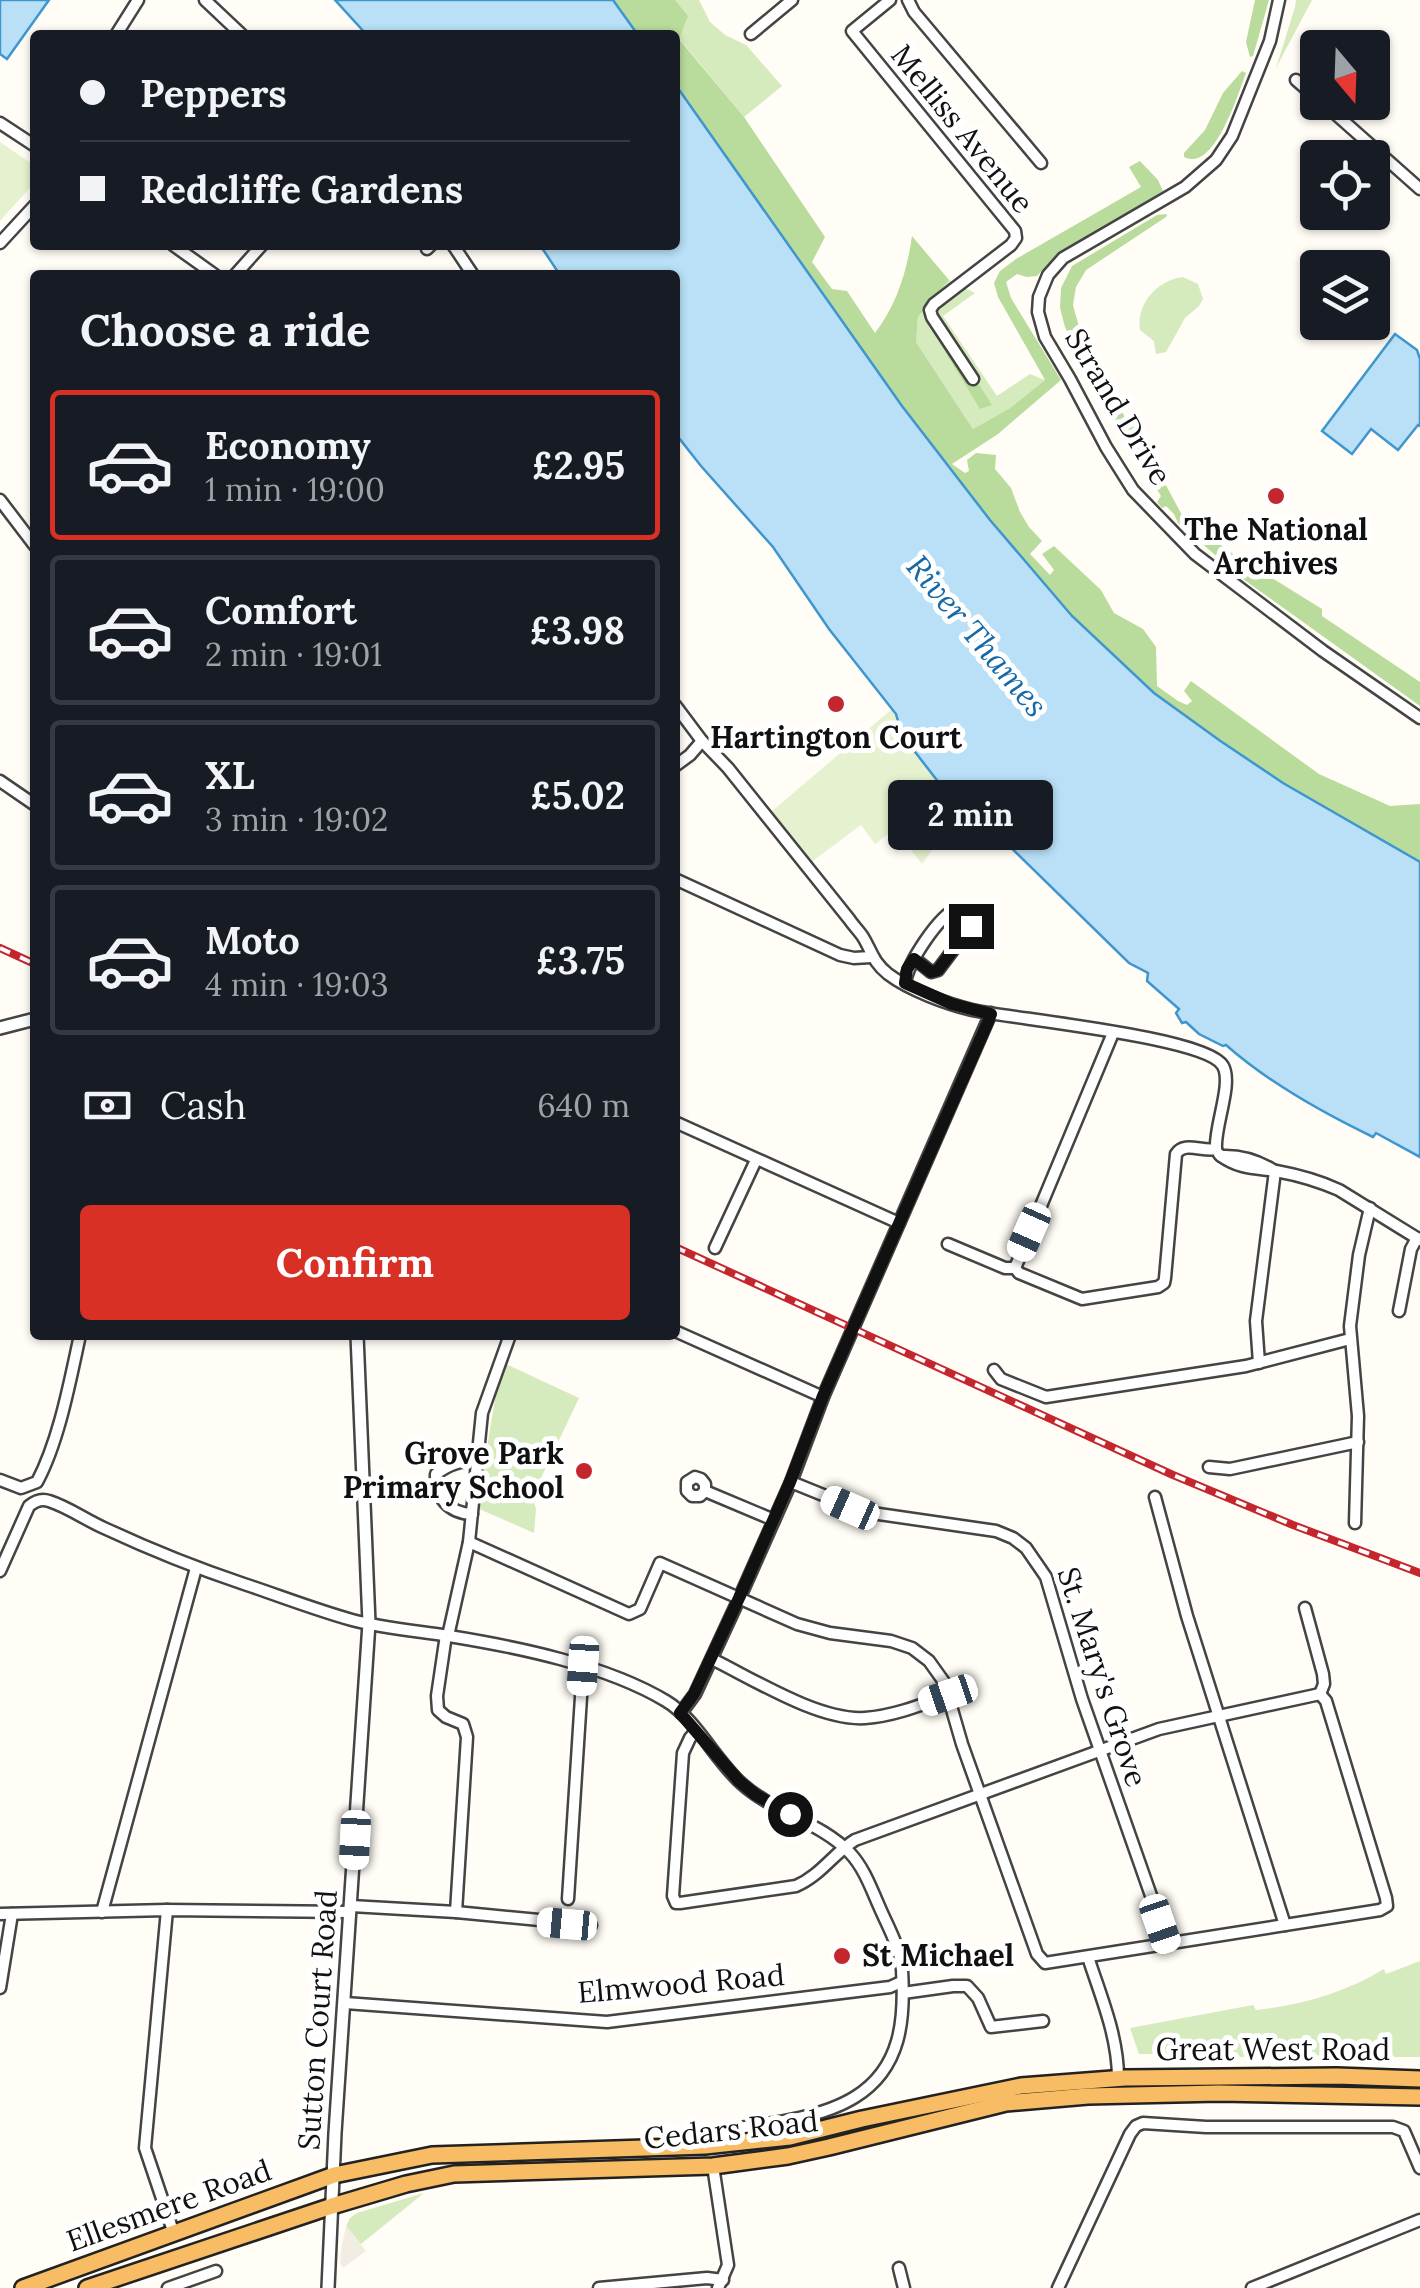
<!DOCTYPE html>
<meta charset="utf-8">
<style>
:root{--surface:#171b24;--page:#20242c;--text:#f1f3f6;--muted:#9ea1a6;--line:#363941;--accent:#d93025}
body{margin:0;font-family:Lora,serif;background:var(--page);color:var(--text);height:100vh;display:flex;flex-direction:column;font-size:38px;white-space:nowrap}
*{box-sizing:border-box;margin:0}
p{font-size:32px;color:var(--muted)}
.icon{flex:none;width:55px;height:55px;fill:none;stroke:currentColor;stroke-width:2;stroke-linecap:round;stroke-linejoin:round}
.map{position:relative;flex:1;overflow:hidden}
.panel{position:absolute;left:30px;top:270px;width:650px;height:1070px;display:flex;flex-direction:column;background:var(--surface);border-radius:10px;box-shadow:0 2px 8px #0004}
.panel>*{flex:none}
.banner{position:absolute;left:30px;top:30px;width:650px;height:220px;border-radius:10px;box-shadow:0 2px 8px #0004;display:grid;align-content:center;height:220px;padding:0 50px;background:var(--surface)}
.needle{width:65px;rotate:161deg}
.fabs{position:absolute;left:1300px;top:30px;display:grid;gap:20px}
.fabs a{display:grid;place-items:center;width:90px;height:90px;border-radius:10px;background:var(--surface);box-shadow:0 2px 8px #0004;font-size:50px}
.end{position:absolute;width:45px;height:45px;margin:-22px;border:12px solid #111;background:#fff;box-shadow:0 0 0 5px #fff}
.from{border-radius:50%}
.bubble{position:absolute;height:70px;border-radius:10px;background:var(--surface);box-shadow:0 2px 8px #0004;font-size:32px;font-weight:700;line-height:70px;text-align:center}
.car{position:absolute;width:30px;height:60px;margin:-30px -15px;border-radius:12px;box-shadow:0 0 8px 2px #0007;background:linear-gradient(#fff 24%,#345 0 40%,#fff 0 76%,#345 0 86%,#fff 0)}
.banner b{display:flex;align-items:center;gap:35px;height:95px;font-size:38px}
.banner b+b{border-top:2px solid var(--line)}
.banner i{width:25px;height:25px;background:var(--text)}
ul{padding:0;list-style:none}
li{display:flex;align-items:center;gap:30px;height:150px;margin:0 20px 15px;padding:0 30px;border:5px solid var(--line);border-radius:10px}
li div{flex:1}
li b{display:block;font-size:38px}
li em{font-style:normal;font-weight:700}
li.current{border-color:var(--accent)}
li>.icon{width:90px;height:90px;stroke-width:1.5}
h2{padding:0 50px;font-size:45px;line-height:120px}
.pay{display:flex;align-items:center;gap:25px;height:110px;padding:0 50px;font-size:38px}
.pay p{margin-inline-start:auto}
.button{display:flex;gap:20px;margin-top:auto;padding:20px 50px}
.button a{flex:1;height:115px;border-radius:10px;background:var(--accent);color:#fff;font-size:40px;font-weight:700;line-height:115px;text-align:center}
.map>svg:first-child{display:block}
.green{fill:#d5ebbd}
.forest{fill:#b9dc9c}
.pitch{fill:#e6f2cf}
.plaza{fill:#f1ede2}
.water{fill:#b9e0f7;stroke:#3f96cf;stroke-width:2.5}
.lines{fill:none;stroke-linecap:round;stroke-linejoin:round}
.minor-casing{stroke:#444;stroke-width:15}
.tertiary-casing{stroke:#444;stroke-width:16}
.trunk-casing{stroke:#222;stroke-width:20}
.minor{stroke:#fff;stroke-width:10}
.tertiary{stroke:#fff;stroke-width:11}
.trunk{stroke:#f7bc64;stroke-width:15}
.rail-casing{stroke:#c4262e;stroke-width:8}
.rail{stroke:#fff;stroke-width:4;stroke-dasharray:11;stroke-linecap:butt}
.route{stroke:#111;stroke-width:12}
.poi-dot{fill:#c4262e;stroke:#fff;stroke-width:4}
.labels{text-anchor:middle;stroke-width:10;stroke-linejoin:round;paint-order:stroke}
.street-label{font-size:30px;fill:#111;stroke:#fff}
.poi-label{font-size:30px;font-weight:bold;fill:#111;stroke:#fff}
.water-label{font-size:32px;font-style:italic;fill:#1768a6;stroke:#fff}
</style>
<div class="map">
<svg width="1420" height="2288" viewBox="0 0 1420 2288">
<rect width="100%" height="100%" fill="#fffdf5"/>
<!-- green -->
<g class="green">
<path d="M675,0H699L710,22L725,35L746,45L782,86L744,117L679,38Z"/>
<path d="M1296,0H1312L1276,68L1295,7Z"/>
<path d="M1183,277L1198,284L1203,299L1199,306L1185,318L1166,352L1156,354L1154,341L1140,330C1136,304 1157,280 1183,277Z"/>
<path d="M949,280L975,293L943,316L997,396L1030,374L1045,380L1010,408L973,429L916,342L918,317Z"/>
<path d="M508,1365L579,1398L540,1480L526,1475L536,1509L534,1533L477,1508L500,1369Z"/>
<path d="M1420,1961V2057H1155L1154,2054H1139L1130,2028L1253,2005L1256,2010C1302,2005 1344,1993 1384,1969L1386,1974Z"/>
<path d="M424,2193L361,2244L346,2226L350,2218L357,2213Z"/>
</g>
<!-- forest -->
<g class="forest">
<path d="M613,0H675L688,16L679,39L744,117L825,237L812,262L832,289L847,291L875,333C897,304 907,271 912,236L949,280L918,317L916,342L973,429L1010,408L1045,380L998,297L994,283L1000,271L1016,259L1141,187L1129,167L1140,161L1158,180L1163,191L1055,257L1037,276L1027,277L1017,274L1006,282L1011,298L1061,380L998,434L952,464L965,473L969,471L967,460L976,453L996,455L995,469L1011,488L1020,512L1029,527L1042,541L1030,554L1050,575L1054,570L1042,554L1054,546L1101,590L1114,613L1143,629L1156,647L1157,686L1178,701L1187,705L1192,701L1184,691L1191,681L1319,774L1390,806L1420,804V872L1377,851L1172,710L1072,616L990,520L902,406L675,84V35H638Z"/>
<path d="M1255,0H1269L1253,56L1250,57L1246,42Z"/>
<path d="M1242,71L1246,73C1238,94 1214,173 1184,157V153L1205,130L1223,93Z"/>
<path d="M1167,214L1166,217L1086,270L1076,287L1073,305L1079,327L1111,388C1116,411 1137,431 1153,447L1149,461L1160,474L1183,517L1260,574L1267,575L1322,609V616L1420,682V706L1243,579L1178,523L1174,514L1166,506L1162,508L1157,502L1161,496L1101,399L1065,327L1060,308L1061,288L1072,266L1157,215Z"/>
<path d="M940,324L992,405L980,409L932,330L933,325Z"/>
</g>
<!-- pitch -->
<g class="pitch">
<path d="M0,142L35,166V182L0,221Z"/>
<path d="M892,709L898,721L895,727L960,810L922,864L895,829L875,844L861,825L810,863L771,812Z"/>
</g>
<!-- plaza -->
<path class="plaza" d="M346,2226L366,2251L343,2268L340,2263L341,2250Z"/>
<!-- water -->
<g class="water">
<path d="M0,0H49L7,59L0,54Z"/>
<path d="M335,0H613L638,35H367Z"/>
<path d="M675,84L902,406L990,520L1072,616L1154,693L1219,740L1283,783L1420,862V1157L1376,1133L1373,1137C1321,1112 1269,1083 1226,1045L1223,1046L1199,1034L1186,1022L1182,1023L1176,1013L1179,1009L1147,981L1148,973L1129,963L990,827L965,806L960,810L895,726L898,721L896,714L829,629L773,547L701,466L675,433V275H560L540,245H675Z"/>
<path d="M1395,334L1417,350L1420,359V426L1418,425L1398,450L1371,429L1352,454L1322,431Z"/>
</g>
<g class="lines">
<!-- minor casing -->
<g class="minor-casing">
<g id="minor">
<path d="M205,0L242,35"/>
<path d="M890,0L852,31L1015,231L1016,238L1011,245L934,304L930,310L932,317L973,379"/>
<path d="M908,0L914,12L1041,163"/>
<path d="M1279,0L1270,41L1232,136L1216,160L1185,187L1063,258L1048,275L1039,297L1038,312L1045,337L1070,379L1106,447L1133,490L1195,554L1323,651L1420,718"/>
<path d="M751,34L792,0"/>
<path d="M116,35L138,0"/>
<path d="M1296,80L1318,99"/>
<path d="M1322,102L1420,189"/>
<path d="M0,123L35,146"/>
<path d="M0,243L35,205"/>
<path d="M173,245L215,275"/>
<path d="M453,245L473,275"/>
<path d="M427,249L431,245"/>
<path d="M235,275L262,245"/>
<path d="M0,500L35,546"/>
<path d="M675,705L702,741L728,768L849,919C853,925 859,931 863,937C872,952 873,962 888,974C909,990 947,1004 972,1010C1013,1019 1207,1037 1223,1066C1233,1084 1214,1127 1216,1149"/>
<path d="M675,766L690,755L702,741"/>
<path d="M0,781L35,805"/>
<path d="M675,879L840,955L854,958L871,957"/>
<path d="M905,983C908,962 938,917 957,908L971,916V926L938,970L931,972L915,959"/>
<path d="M675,1122L899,1223"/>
<path d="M1219,1154L1221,1156C1240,1155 1257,1160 1273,1170"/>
<path d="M1221,1156C1239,1169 1255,1168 1276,1171C1298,1175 1319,1181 1339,1190L1420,1240"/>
<path d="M948,1244L1005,1268H1015L1019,1273L1082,1299L1158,1287L1164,1283L1165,1278L1176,1154C1184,1141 1202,1152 1216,1149"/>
<path d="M715,1248L756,1160"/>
<path d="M1015,1268L1113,1033"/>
<path d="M1399,1311L1411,1249L1417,1238"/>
<path d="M675,1331L823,1397"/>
<path d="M1259,1363L1256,1321L1275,1171"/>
<path d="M994,1370L1001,1379L1046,1397L1246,1366L1350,1339"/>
<path d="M1209,1467L1230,1469L1358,1442"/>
<path d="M0,1480L21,1488L37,1482C59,1441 70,1381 80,1335"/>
<path d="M791,1482L865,1512L996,1531L1013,1538L1026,1548L1046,1577L1082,1699L1168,1944"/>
<path d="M705,1491V1484L701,1479L695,1477L687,1482V1491L692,1496H700L705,1491L774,1520"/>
<path d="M1155,1497L1187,1616L1285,1925"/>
<path d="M472,1514C449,1513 435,1498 436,1474C449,1464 460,1461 477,1460"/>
<path d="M1355,1523L1358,1416L1350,1326L1359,1255L1370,1208"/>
<path d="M469,1542L629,1614L640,1609L660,1563L797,1624L830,1633L891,1641L912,1648L929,1661L944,1682L962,1744L1037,1954L1045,1963L1380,1910L1387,1906L1386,1898L1326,1701L1320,1694"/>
<path d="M0,1571L29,1506C35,1501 41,1498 49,1501C68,1507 86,1520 104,1528C149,1549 196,1568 244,1584C280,1596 316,1610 352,1620C383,1628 417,1631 449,1636C517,1647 606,1665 666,1701C696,1719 715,1760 742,1784C773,1812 822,1823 850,1853C864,1868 871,1888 879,1906C887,1925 901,1949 902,1970C905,2018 902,2068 855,2097C823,2117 775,2123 738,2128"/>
<path d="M1305,1608L1323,1674L1324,1684L1320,1694"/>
<path d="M446,1635L437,1696L438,1710L446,1717L463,1724L467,1737L456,1912"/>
<path d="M448,1636L469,1542L482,1413L510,1335"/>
<path d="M712,1659C753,1679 819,1721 865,1718C894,1716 921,1705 948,1695"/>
<path d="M681,1713L695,1694L739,1599L791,1482L823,1397L991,1013"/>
<path d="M696,1731L690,1738L683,1753L673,1896L676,1903H680L796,1886C820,1876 834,1853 855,1840L1159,1729L1320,1694"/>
<path d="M568,1899L583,1666"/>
<path d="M351,1906L456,1912L591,1925"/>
<path d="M167,1910L145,2148L174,2234"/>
<path d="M102,1912L196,1568"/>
<path d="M0,1914L167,1910L350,1912"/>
<path d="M1088,1957C1101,1997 1118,2036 1118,2078"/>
<path d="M0,1988L12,1914"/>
<path d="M903,1993L953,1986H967L978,1998L991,2027L1043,2021"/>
<path d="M345,2003L607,2022L890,1987L901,1982"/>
<path d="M713,2166L728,2265L718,2288"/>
<path d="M899,2268L904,2288"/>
<path d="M168,2288L216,2271"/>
<path d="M599,2288L707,2278L723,2280"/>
<path d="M1058,2288L1130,2134L1136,2126L1143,2123L1206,2127H1393L1404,2131L1420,2168"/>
<path d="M1252,2288L1420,2220"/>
</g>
</g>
<!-- tertiary casing -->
<g class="tertiary-casing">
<g id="tertiary">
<path d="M0,1028L35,1019"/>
<path d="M328,2288L335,2133L369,1623L357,1335"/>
</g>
</g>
<!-- trunk casing -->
<g class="trunk-casing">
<g id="trunk">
<path d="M23,2288L334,2175L432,2155L705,2146L790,2137L862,2119L1021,2086L1125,2078L1337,2076L1420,2079"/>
<path d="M87,2288L332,2206L406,2184L454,2174L713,2166L788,2156L829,2147L1006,2103L1088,2096L1219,2093L1420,2097"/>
</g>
</g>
<!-- minor -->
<use href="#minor" class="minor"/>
<!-- tertiary -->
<use href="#tertiary" class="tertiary"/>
<!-- trunk -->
<use href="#trunk" class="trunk"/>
<!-- rail casing -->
<g class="rail-casing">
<g id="rail">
<path d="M0,948L35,964"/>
<path d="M675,1247L1173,1475L1293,1525L1420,1573"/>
</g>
</g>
<!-- rail -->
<use href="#rail" class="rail"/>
</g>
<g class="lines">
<!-- route -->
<path class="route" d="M790,1814L756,1795L739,1781L680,1713L694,1694L739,1598L790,1482L823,1396L987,1024L991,1014L952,1004L905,983L907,969L914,959L931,972L938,970L971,926"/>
</g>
<!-- markers -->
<g class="poi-dot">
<circle cx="1276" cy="496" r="10"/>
<circle cx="836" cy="704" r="10"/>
<circle cx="584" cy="1471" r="10"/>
<circle cx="842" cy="1956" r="10"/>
</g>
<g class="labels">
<!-- street labels -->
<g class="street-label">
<text transform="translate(962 129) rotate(51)" y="10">Melliss Avenue</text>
<text transform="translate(1118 407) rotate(59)" y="10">Strand Drive</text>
<text transform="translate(1102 1677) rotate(72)" y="10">St. Mary's Grove</text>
<text transform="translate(681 1984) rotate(-5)" y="10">Elmwood Road</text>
<text transform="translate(318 2020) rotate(-86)" y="10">Sutton Court Road</text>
<text x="1273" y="2060">Great West Road</text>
<text transform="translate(731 2130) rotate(-6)" y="10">Cedars Road</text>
<text transform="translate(169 2206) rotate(-20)" y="10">Ellesmere Road</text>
</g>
<!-- poi labels -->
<g class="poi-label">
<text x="1276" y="540">The National<tspan x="1276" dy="34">Archives</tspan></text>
<text x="836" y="748">Hartington Court</text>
<text x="564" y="1464" text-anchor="end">Grove Park<tspan x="564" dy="34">Primary School</tspan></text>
<text x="862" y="1966" text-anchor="start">St Michael</text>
</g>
<!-- water labels -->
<g class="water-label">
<text transform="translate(977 636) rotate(50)" y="11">River Thames</text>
</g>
</g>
</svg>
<div class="fabs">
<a><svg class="needle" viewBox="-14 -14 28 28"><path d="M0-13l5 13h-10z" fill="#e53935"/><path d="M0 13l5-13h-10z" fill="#9ea1a6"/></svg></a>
<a><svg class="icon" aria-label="locate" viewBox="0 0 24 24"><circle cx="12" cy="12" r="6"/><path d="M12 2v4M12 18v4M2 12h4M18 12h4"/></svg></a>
<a><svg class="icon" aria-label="layers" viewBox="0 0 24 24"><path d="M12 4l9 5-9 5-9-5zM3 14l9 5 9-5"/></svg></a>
</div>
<i class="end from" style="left:790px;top:1814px"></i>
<i class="end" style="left:971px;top:926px"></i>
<div class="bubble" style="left:888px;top:780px;width:165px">2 min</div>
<i class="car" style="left:1029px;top:1232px;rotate:204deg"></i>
<i class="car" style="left:850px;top:1508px;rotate:294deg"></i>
<i class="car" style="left:583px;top:1666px;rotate:184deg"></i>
<i class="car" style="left:948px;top:1695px;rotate:251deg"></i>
<i class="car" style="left:355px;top:1840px;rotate:183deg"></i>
<i class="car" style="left:567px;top:1924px;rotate:275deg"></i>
<i class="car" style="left:1160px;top:1924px;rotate:161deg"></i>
<div class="banner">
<b><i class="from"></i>Peppers</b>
<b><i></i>Redcliffe Gardens</b>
</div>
<section class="panel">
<h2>Choose a ride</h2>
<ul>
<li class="current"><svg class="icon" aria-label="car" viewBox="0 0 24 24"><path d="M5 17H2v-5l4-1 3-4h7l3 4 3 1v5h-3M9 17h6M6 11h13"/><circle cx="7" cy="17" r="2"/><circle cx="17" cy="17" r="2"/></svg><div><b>Economy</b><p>1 min · 19:00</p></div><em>£2.95</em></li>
<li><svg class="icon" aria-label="car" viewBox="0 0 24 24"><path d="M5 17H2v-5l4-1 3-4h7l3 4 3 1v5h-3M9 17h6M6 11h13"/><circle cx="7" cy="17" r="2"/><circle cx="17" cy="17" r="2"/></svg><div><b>Comfort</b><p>2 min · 19:01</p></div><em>£3.98</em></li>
<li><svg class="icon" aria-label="car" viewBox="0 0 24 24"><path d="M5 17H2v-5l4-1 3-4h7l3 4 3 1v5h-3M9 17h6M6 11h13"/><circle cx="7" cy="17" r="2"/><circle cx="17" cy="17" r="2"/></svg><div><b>XL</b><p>3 min · 19:02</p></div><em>£5.02</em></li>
<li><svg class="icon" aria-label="car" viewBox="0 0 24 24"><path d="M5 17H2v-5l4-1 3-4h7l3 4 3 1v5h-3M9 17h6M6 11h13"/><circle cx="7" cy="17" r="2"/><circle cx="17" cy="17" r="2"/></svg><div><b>Moto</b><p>4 min · 19:03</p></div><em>£3.75</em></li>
</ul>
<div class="pay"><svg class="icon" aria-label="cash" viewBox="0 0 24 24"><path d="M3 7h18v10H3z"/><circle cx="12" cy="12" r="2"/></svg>Cash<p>640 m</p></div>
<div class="button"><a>Confirm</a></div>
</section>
</div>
